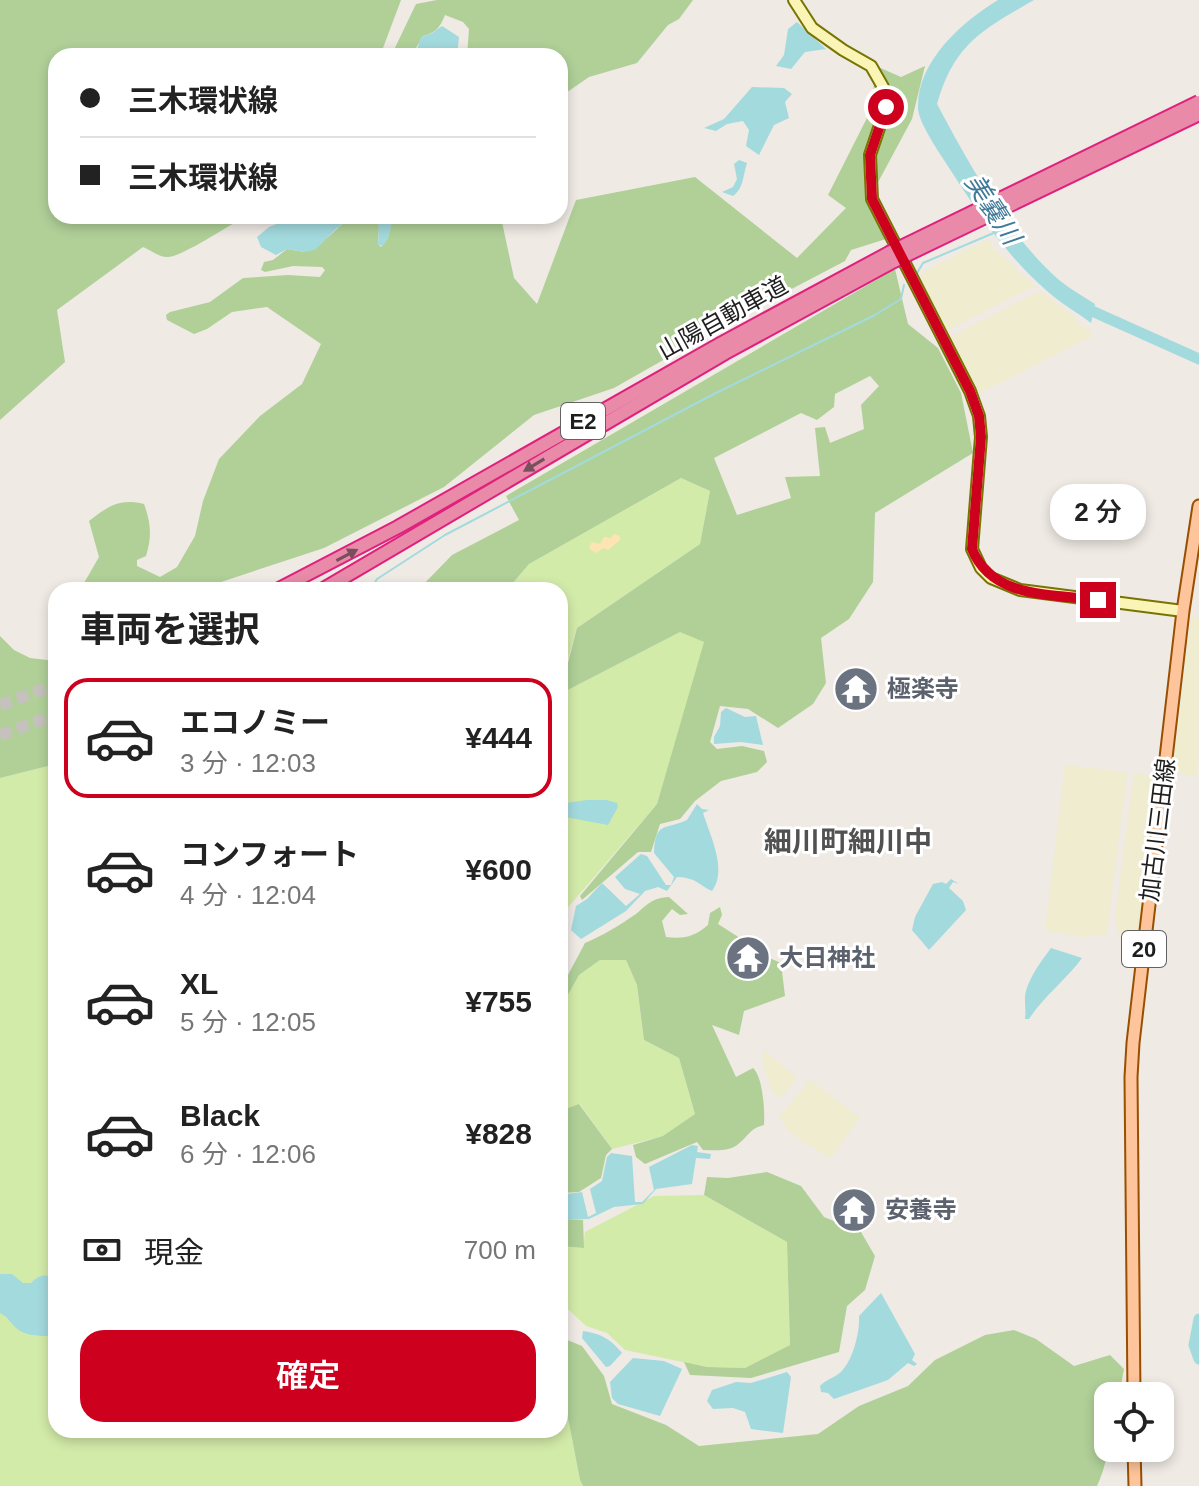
<!DOCTYPE html>
<html lang="ja">
<meta charset="utf-8">
<style>
:root{--surface:#fff;--page:#f2f2f2;--text:#222;--muted:#767676;--line:#e0e0e0;--accent:#cd001e}
body{margin:0;font-family:Arial,"Noto Sans JP",sans-serif;background:var(--page);color:var(--text);height:100vh;display:flex;flex-direction:column;font-size:30px;white-space:nowrap}
*{box-sizing:border-box;margin:0}
p{font-size:26px;color:var(--muted)}
.icon{flex:none;width:44px;height:44px;fill:none;stroke:currentColor;stroke-width:2;stroke-linecap:round;stroke-linejoin:round}
.map{position:relative;flex:1;overflow:hidden}
.panel{position:absolute;left:48px;top:582px;width:520px;height:856px;display:flex;flex-direction:column;background:var(--surface);border-radius:24px;box-shadow:0 4px 12px #0003}
.panel>*{flex:none}
.hud{position:absolute;left:48px;top:48px;width:520px;height:176px;border-radius:24px;box-shadow:0 4px 12px #0003;display:grid;align-content:center;height:176px;padding:0 32px;background:var(--surface)}
.buttons{position:absolute;left:1094px;top:1382px;display:grid;gap:16px}
.buttons a{display:grid;place-items:center;width:80px;height:80px;border-radius:16px;background:var(--surface);box-shadow:0 4px 12px #0003;font-size:40px}
.end{position:absolute;width:36px;height:36px;margin:-18px;border:10px solid #cd001e;background:#fff;box-shadow:0 0 0 4px #fff}
.from{border-radius:50%}
.bubble{position:absolute;height:56px;border-radius:24px;background:var(--surface);box-shadow:0 4px 12px #0003;font-size:26px;font-weight:600;line-height:56px;text-align:center}
.hud b{display:flex;align-items:center;gap:28px;height:76px;font-size:30px}
.hud b+b{border-top:2px solid var(--line)}
.hud i{width:20px;height:20px;background:var(--text)}
ul{padding:0;list-style:none}
li{display:flex;align-items:center;gap:24px;height:120px;margin:0 16px 12px;padding:0 16px;border:4px solid transparent;border-radius:24px}
li div{flex:1}
li b{display:block;font-size:30px}
li em{font-style:normal;font-weight:600}
li.current{border-color:var(--accent)}
li>.icon{width:72px;height:72px;stroke-width:1.5}
h2{padding:0 32px;font-size:36px;line-height:96px}
.pay{display:flex;align-items:center;gap:20px;height:88px;padding:0 32px;font-size:30px}
.pay p{margin-inline-start:auto}
.primary-button{display:flex;gap:16px;margin-top:auto;padding:16px 32px}
.primary-button a{flex:1;height:92px;border-radius:24px;background:var(--accent);color:#fff;font-size:32px;font-weight:600;line-height:92px;text-align:center}
.map>svg:first-child{display:block}
.farmland{fill:#efeccf}
.grass{fill:#d3eba9}
.forest{fill:#b0d098;fill-rule:evenodd}
.sand{fill:#ffe4b3}
.water{fill:#a3dade}
.lines{fill:none;stroke-linecap:round;stroke-linejoin:round}
.stream{stroke:#a3dade;stroke-width:2}
.river{stroke:#a3dade;stroke-width:11}
.highway-tunnel{stroke:#c5c1bc;stroke-width:12;stroke-dasharray:12 6;stroke-linecap:butt}
.secondary-casing{stroke:#787402;stroke-width:14}
.primary-casing{stroke:#994f00;stroke-width:15}
.highway-casing{stroke:#df207d;stroke-width:16}
.secondary{stroke:#fbf4b7;stroke-width:10}
.primary{stroke:#fec49b;stroke-width:11}
.highway{stroke:#e98aa9;stroke-width:12}
.highway-bridge-casing{stroke:#df207d;stroke-width:16;stroke-linecap:butt}
.highway-bridge{stroke:#e98aa9;stroke-width:12}
.oneway{fill:#794f5d}
.route{stroke:#cd001e;stroke-width:10}
.labels{text-anchor:middle;stroke-width:6;stroke-linejoin:round;paint-order:stroke}
.shield{fill:#fff;stroke:#626262;stroke-width:2}
.shield-label{font-size:22px;font-weight:bold;fill:#1e1e1e}
.street-label{font-size:24px;fill:#1e1e1e;stroke:#fff}
.worship-label{font-size:24px;font-weight:bold;fill:#5b616d;stroke:#fff;text-anchor:start}
.water-label{font-size:26px;font-style:italic;fill:#407a98;stroke:#fff}
.quarter-label{font-size:28px;font-weight:bold;fill:#515151;stroke:#fff}
</style>
<div class="map">
<svg width="1199" height="1486" viewBox="0 0 1199 1486">
<rect width="100%" height="100%" fill="#efeae4"/>
<!-- farmland -->
<g class="farmland">
<path d="M988,239L993,248L1035,286L946,331L920,279L925,271Z"/>
<path d="M1040,291L1073,316L1081,326L1088,329L1092,336L978,394L950,337Z"/>
<path d="M1191,616L1199,617L1198,776L1172,773Z"/>
<path d="M1065,765L1124,772L1127,774L1107,934L1082,937L1045,930Z"/>
<path d="M1134,773L1159,777L1138,934L1118,935L1115,917Z"/>
<path d="M763,1049L797,1078L781,1098L772,1091L764,1067Z"/>
<path d="M810,1080L860,1118L830,1159L809,1144L807,1146L787,1128L779,1117Z"/>
</g>
<!-- grass -->
<g class="grass">
<path d="M681,478L710,491L700,544L577,628L560,687V590H507L529,564Z"/>
<path d="M680,632L705,642L657,804L564,912L560,911V694Z"/>
<path d="M56,764V1430H560V1392L569,1423L580,1480L583,1486H0V778Z"/>
<path d="M600,960H626L637,985L644,1040L679,1058L695,1114L664,1136L612,1149L580,1104L560,1111V1009L579,975Z"/>
<path d="M704,1195L787,1242L790,1345L745,1368L707,1367L625,1350L607,1333L586,1326L569,1310H560V1246L583,1248L585,1232L654,1196Z"/>
</g>
<!-- forest -->
<g class="forest">
<path d="M0,0H401L380,56H56V216H247C230,224 181,258 167,257C159,257 150,250 143,247L57,310L65,362L0,420Z"/>
<path d="M437,0H693L679,19L668,25L637,63L589,77L560,97V56H467L469,29L463,22L445,15C440,27 437,32 423,36L416,48L415,56H391L416,4Z"/>
<path d="M876,66L901,77L925,66L912,119L868,201L886,239L851,250L845,261L746,313L614,388L534,415L444,487L324,548L215,584L203,590H80L99,557L89,521C108,506 120,498 144,504C151,523 152,537 146,556L137,560V566L160,577L177,567L195,536L203,501L219,459L260,416L302,384L321,344L267,307L232,312L207,329L194,334L167,320L166,315L170,312L210,302L243,278L288,275L320,277L325,270L322,267L293,266L265,272L261,270L264,262L273,260L287,249L304,252C312,247 321,243 328,237C339,229 346,216 362,216L363,222L372,219L379,225L378,244L381,247L388,238L392,218L381,216H505L502,222L514,278L537,304L576,200L695,177L797,258L846,208L828,195L871,110Z"/>
<path d="M895,269L908,324L938,348L961,393L973,453L875,513L873,582L849,619L821,638L826,683L813,704L778,728L748,709L720,706L710,742L717,749L742,746L764,751L767,762L757,772L721,781L695,801L680,819L660,824L651,852H638L582,900L580,896L657,804L704,642L680,632L560,694L577,628L700,544L710,491L681,478L529,564L507,590H418L452,555L519,520L506,496ZM870,376L879,386L861,405L864,429L830,443L825,427L815,428L820,476L785,477L791,498L737,515L714,458L801,413L817,420L834,407L835,394Z"/>
<path d="M0,636L14,650L30,658L56,661V764L0,778Z"/>
<path d="M669,897L688,914L680,915L672,909L662,921L666,937C684,939 694,937 708,925L710,913L720,907L722,915L718,924L743,940L734,946L738,973L760,954L781,963L785,996L744,1011L739,1035L712,1025L736,1077L753,1068C763,1077 765,1111 764,1125C750,1128 748,1137 737,1145C728,1152 714,1150 703,1150L697,1142L645,1164L636,1157L633,1145L663,1136L695,1114L679,1058L644,1040L637,985L626,960H600L579,975L560,1009V990L585,943C602,936 620,925 636,914C648,904 652,898 669,897Z"/>
<path d="M579,1104L612,1149L606,1155L601,1178L579,1192L560,1193V1111Z"/>
<path d="M767,1172L801,1186L824,1217L861,1232L875,1256L865,1290L847,1306L839,1352L751,1378L690,1375L684,1362L707,1367L745,1368L790,1345L787,1242L704,1195L707,1177L728,1178Z"/>
<path d="M560,1219L583,1220L584,1248L560,1246Z"/>
<path d="M1014,1330L1036,1339L1074,1366L1110,1355L1124,1369L1119,1396H1108C1108,1431 1112,1454 1097,1486H583L580,1480L569,1423L560,1392V1337L582,1346L604,1376L612,1404L666,1425L699,1446L818,1434L859,1406L908,1386L935,1360L985,1335Z"/>
</g>
<!-- sand -->
<path class="sand" d="M614,534L620,536V540L608,550L603,548L597,553L591,550L589,547L592,542L600,544L604,537L611,538Z"/>
<!-- water -->
<g class="water">
<path d="M998,0H1034C982,30 954,44 937,104C969,164 1008,235 1059,280C1070,289 1083,296 1095,304L1091,323C1077,312 1060,303 1047,291C1003,253 973,205 942,157C935,146 918,120 918,108C917,61 962,22 998,0Z"/>
<path d="M797,22L826,49L805,52L791,69L776,66L784,55L788,29Z"/>
<path d="M442,26L459,37L457,56H415L421,37L432,33Z"/>
<path d="M752,87L784,88L792,94L785,102L789,118L774,125L759,155L746,146L749,130L743,121L727,124L716,131L704,128L724,119Z"/>
<path d="M739,160L747,163C743,175 744,188 733,196L722,192L733,187L737,179L734,164Z"/>
<path d="M296,216H354L337,228L315,250L304,252L287,249L276,255L261,247L257,237L269,227Z"/>
<path d="M371,216L393,218L388,238L383,246L378,245L379,225Z"/>
<path d="M726,708L745,717L756,716L763,745L741,742L714,744V737L720,726L721,712Z"/>
<path d="M587,800H607L617,803L618,807L608,825L560,816V808L566,803Z"/>
<path d="M697,804L702,809L709,810L703,813C710,835 728,871 712,891C697,884 697,878 677,877L667,891L658,887L645,891L626,911L581,939L571,930L576,906L587,899L602,883L626,906L640,894L625,889L615,877L641,854L647,856L666,885H671L674,877L654,853C655,821 665,830 687,820Z"/>
<path d="M951,879L959,884L953,882L949,888L963,901L966,910L929,950L912,930L915,917L933,884L942,882L946,884Z"/>
<path d="M1051,948L1082,958C1066,980 1044,996 1029,1019H1025C1026,1012 1025,1007 1025,1000C1024,984 1042,960 1051,948Z"/>
<path d="M692,1145L698,1146L697,1152L711,1154L710,1159L696,1158L692,1184L656,1189L643,1204L614,1207L589,1219L560,1220V1195L582,1192L588,1217L596,1213L590,1189L602,1181L607,1157L611,1153L632,1156L635,1202H642L654,1190L649,1167Z"/>
<path d="M0,1274H12L23,1283H31C40,1274 45,1274 56,1278V1336C43,1336 25,1337 15,1327C9,1321 8,1317 0,1313Z"/>
<path d="M881,1293L915,1354L912,1360L917,1364L914,1366L908,1363L888,1380L834,1399L828,1393L821,1392L820,1386C825,1380 834,1378 841,1372C853,1360 860,1332 859,1316Z"/>
<path d="M583,1331C602,1334 610,1339 622,1353L610,1366L606,1367L582,1338Z"/>
<path d="M633,1358L664,1361L682,1369L660,1416L618,1404L612,1398L610,1382Z"/>
<path d="M787,1372L791,1377L783,1433L751,1429L745,1412L733,1408L713,1409L707,1401L712,1390L736,1382L751,1383Z"/>
</g>
<g class="lines">
<!-- stream -->
<g class="stream">
<path d="M917,273L923,263L996,232"/>
<path d="M371,590L377,579L445,535L712,395L875,315L901,299L904,285"/>
</g>
<!-- river -->
<g class="river">
<path d="M1083,307L1199,359"/>
<path d="M1199,1319L1194,1345L1199,1359"/>
</g>
<!-- highway-tunnel -->
<g class="highway-tunnel">
<path d="M0,705L56,685"/>
<path d="M0,735L56,715"/>
</g>
<!-- secondary casing -->
<g class="secondary-casing">
<path id="secondary" d="M794,0L812,28L843,50L871,66L883,87L886,107L870,155L872,199L970,391L979,416L981,437L972,549L981,568L991,578L1020,590L1183,611"/>
</g>
<!-- primary casing -->
<g class="primary-casing">
<g id="primary">
<path d="M1134,1396L1131,1077L1133,1043L1183,611L1199,506"/>
<path d="M1134,1448L1135,1486"/>
</g>
</g>
<!-- highway casing -->
<g class="highway-casing">
<g id="highway">
<path d="M277,590L398,527L722,343L889,253"/>
<path d="M322,590L725,353L894,261"/>
</g>
</g>
<!-- secondary -->
<use href="#secondary" class="secondary"/>
<!-- primary -->
<use href="#primary" class="primary"/>
<!-- highway -->
<use href="#highway" class="highway"/>
<!-- highway-bridge casing -->
<g class="highway-bridge-casing">
<g id="highway-bridge">
<path d="M889,253L1199,102"/>
<path d="M894,261L1199,114"/>
</g>
</g>
<!-- highway-bridge -->
<use href="#highway-bridge" class="highway-bridge"/>
</g>
<!-- one-way arrows -->
<defs><path id="oneway-solid" d="M-6-.8H1V-3.2L6.5 0L1 3.2V.8H-6Z" transform="scale(2)"/></defs>
<g class="oneway">
<use href="#oneway-solid" transform="translate(534 465) rotate(149)"/>
<use href="#oneway-solid" transform="translate(347 555) rotate(-28)"/>
</g>
<g class="lines">
<!-- route -->
<path class="route" d="M886,107L870,155L872,199L970,391L979,416L981,437L972,549C992,599 1052,594 1098,600"/>
</g>
<!-- icons -->
<defs>
<g id="temple-disc" transform="scale(2.3)"><circle r="9.5" fill="#6b7280" stroke="#fff"/><path d="M0-6L5-2H3V0L6.5 2.5H4V6H1.5V3h-3V6H-4V2.5H-6.5L-3 0V-2H-5Z" fill="#fff"/></g>
</defs>
<g fill-rule="evenodd">
<use href="#temple-disc" x="856" y="689"/>
<use href="#temple-disc" x="748" y="958"/>
<use href="#temple-disc" x="854" y="1210"/>
</g>
<g class="labels">
<!-- shield labels -->
<g class="shield">
<rect x="561" y="403" width="44" height="36" rx="6"/>
<rect x="1122" y="931" width="44" height="36" rx="6"/>
</g>
<g class="shield-label">
<text x="583" y="429">E2</text>
<text x="1144" y="957">20</text>
</g>
<!-- street labels -->
<g class="street-label">
<text transform="translate(723 318) rotate(-29)" y="8">山陽自動車道</text>
<text transform="translate(1158 830) rotate(-83)" y="8">加古川三田線</text>
</g>
<!-- worship labels -->
<g class="worship-label">
<text x="887" y="697">極楽寺</text>
<text x="779" y="966">大日神社</text>
<text x="885" y="1218">安養寺</text>
</g>
<!-- water labels -->
<g class="water-label">
<text transform="translate(993 209) rotate(57)" y="9">美嚢川</text>
</g>
<!-- quarter labels -->
<g class="quarter-label">
<text x="848" y="851">細川町細川中</text>
</g>
</g>
</svg>
<div class="buttons">
<a><svg class="icon" aria-label="locate" viewBox="0 0 24 24"><circle cx="12" cy="12" r="6"/><path d="M12 2v4M12 18v4M2 12h4M18 12h4"/></svg></a>
</div>
<i class="end from" style="left:886px;top:107px"></i>
<i class="end" style="left:1098px;top:600px"></i>
<div class="bubble" style="left:1050px;top:484px;width:96px">2 分</div>
<div class="hud">
<b><i class="from"></i>三木環状線</b>
<b><i></i>三木環状線</b>
</div>
<section class="panel">
<h2>車両を選択</h2>
<ul>
<li class="current"><svg class="icon" aria-label="car" viewBox="0 0 24 24"><path d="M5 17H2v-5l4-1 3-4h7l3 4 3 1v5h-3M9 17h6M6 11h13"/><circle cx="7" cy="17" r="2"/><circle cx="17" cy="17" r="2"/></svg><div><b>エコノミー</b><p>3 分 · 12:03</p></div><em>¥444</em></li>
<li><svg class="icon" aria-label="car" viewBox="0 0 24 24"><path d="M5 17H2v-5l4-1 3-4h7l3 4 3 1v5h-3M9 17h6M6 11h13"/><circle cx="7" cy="17" r="2"/><circle cx="17" cy="17" r="2"/></svg><div><b>コンフォート</b><p>4 分 · 12:04</p></div><em>¥600</em></li>
<li><svg class="icon" aria-label="car" viewBox="0 0 24 24"><path d="M5 17H2v-5l4-1 3-4h7l3 4 3 1v5h-3M9 17h6M6 11h13"/><circle cx="7" cy="17" r="2"/><circle cx="17" cy="17" r="2"/></svg><div><b>XL</b><p>5 分 · 12:05</p></div><em>¥755</em></li>
<li><svg class="icon" aria-label="car" viewBox="0 0 24 24"><path d="M5 17H2v-5l4-1 3-4h7l3 4 3 1v5h-3M9 17h6M6 11h13"/><circle cx="7" cy="17" r="2"/><circle cx="17" cy="17" r="2"/></svg><div><b>Black</b><p>6 分 · 12:06</p></div><em>¥828</em></li>
</ul>
<div class="pay"><svg class="icon" aria-label="cash" viewBox="0 0 24 24"><path d="M3 7h18v10H3z"/><circle cx="12" cy="12" r="2"/></svg>現金<p>700 m</p></div>
<div class="primary-button"><a>確定</a></div>
</section>
</div>
